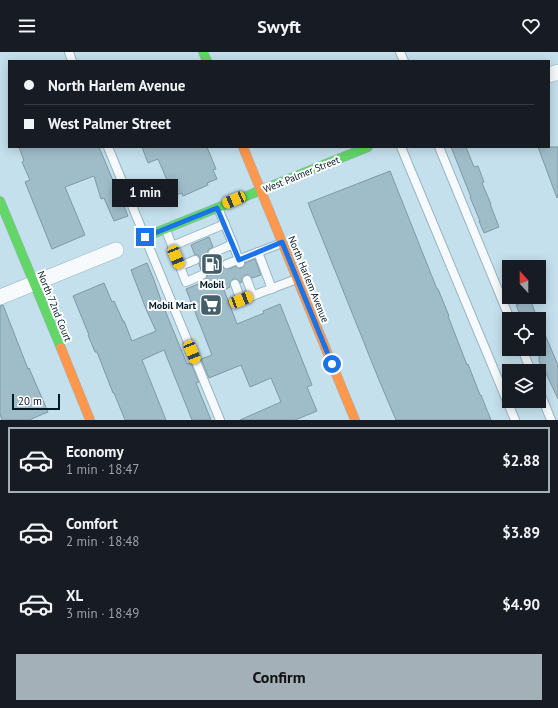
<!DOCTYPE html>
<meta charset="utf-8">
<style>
:root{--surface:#171b24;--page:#20242c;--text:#f1f3f6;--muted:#9ea1a6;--line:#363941;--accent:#a4b0b7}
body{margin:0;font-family:"PT Sans",sans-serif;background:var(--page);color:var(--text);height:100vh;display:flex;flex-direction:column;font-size:15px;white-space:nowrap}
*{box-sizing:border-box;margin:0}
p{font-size:13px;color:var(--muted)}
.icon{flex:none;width:22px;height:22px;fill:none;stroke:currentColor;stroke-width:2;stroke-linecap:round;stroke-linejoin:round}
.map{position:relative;height:368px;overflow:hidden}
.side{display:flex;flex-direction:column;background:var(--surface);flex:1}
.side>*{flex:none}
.banner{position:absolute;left:8px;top:8px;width:542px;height:88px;border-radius:0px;box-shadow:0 2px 10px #0003;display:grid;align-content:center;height:88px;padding:0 16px;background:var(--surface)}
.needle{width:26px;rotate:339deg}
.tools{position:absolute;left:502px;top:208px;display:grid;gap:8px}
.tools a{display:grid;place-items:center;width:44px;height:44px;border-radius:0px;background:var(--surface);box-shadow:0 2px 10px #0003;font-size:20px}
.scale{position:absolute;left:12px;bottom:10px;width:48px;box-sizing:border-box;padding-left:4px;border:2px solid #001924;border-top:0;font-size:11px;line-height:14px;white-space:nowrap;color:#001924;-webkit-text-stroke:3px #fff;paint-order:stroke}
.end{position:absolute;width:18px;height:18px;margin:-9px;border:5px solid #1a73e8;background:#fff;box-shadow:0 0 0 2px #fff}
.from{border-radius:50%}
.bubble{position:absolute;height:28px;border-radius:0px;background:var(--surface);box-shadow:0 2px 10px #0003;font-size:13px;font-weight:700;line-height:28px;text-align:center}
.car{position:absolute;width:12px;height:24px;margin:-12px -6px;border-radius:5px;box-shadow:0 0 3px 1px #0007;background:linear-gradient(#f5c518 24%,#345 0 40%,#f5c518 0 76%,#345 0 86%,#f5c518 0)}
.banner b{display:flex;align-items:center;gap:14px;height:38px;font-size:15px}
.banner b+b{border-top:1px solid var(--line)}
.banner i{width:10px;height:10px;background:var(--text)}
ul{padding:7px 0 0;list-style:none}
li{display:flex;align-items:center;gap:12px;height:66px;margin:0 8px 6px;padding:0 8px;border:2px solid transparent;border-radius:0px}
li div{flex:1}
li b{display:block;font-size:15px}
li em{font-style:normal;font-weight:700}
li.selected{border-color:var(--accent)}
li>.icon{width:36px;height:36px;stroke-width:1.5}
.action{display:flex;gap:8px;margin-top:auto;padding:8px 16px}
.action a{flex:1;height:46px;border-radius:0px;background:var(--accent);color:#111;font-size:16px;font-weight:700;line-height:46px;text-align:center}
header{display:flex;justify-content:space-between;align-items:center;height:52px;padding:0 16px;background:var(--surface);font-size:18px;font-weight:700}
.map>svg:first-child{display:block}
.building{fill:#9fbdc9;stroke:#7f99a3}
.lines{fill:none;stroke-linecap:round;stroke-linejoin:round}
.lane-casing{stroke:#97b5c1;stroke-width:10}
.street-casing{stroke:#97b5c1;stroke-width:16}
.fast-casing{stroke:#97b5c1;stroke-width:10}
.slow-casing{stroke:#97b5c1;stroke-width:10}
.lane{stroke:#f6fafc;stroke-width:8}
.street{stroke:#f6fafc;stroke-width:15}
.fast{stroke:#63d668;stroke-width:9}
.slow{stroke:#ff974d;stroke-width:9}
.route{stroke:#1a73e8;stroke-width:5}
.labels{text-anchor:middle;stroke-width:4;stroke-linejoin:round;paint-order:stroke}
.street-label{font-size:10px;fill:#001924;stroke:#fff}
.poi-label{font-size:10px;font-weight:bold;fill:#001924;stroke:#fff}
</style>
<header><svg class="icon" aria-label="menu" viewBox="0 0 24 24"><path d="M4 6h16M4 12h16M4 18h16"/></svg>Swyft<svg class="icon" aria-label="heart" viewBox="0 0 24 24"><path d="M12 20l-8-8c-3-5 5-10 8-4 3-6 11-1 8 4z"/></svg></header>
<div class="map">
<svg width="558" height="368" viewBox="0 0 558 368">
<rect width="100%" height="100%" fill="#c4e0ec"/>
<!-- building -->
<g class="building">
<path d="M19,95H99L114,131L120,150L122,149L128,164L114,169L104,146L101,147L94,124L65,135L85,183L52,197L25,130L30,128L22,110L24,109Z"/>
<path d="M142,95H207L216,117L213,118L217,127L207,131L208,133L183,144L182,141L176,143L173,134L170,135L158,107L148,111Z"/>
<path d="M451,95H466L474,115L478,114L484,130L482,131L491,152H490L499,175L484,181L479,169H480L470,145H471Z"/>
<path d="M538,95H558V145L557,146Z"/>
<path d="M390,119L437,237H438L449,264H448L467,313L468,312L480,343H481L491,368H396L379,328L308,151Z"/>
<path d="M209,185L213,195L208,198V204L212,206L217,205L219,210L222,211V214L224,216L229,217L236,214L239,216H242L244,214L245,211L255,207L261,223L252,226L248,223H245L243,225L242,227V230L240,231L238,228L236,227H233L230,231V235L224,238L237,272L264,261L263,259L280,252L312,333L307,335L317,359L295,368H240L281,350L271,326L250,335L241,313L209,326L201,307L212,303L186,237L206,229L205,228L207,224V221L205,218H201L199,212L200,209V206L198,203H195L191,193Z"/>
<path d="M147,211L154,228L162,251L187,312L191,311L199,330L196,331L211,368H192L164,298L142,308L166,368H125L114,341H113L97,300H95L88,283H89L73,244L104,231L112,250L114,249L123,269H124L132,289L156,279L146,257L131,218Z"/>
<path d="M530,247L535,260L521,265L516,253Z"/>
<path d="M3,253L28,317L29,316L48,360L29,368H2L0,362V254Z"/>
<path d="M539,269L558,313V347L544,317L543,318L539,309Z"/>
</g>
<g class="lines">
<!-- lane casing -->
<g class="lane-casing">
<g id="lane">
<path d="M69,0L72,9"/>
<path d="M400,0L404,9"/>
<path d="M108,95L220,368"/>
<path d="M401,95L515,368"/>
<path d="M439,95L510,267"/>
<path d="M218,156L233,192"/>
<path d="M166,178L186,230L202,223"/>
<path d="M172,194L225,172"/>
<path d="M258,200L272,237"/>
<path d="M213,201L233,192L240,211"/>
<path d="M227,212L282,191"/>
<path d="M180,214L195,208"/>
<path d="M247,228L253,244"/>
<path d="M235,232L241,248L297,227"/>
<path d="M522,297L531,319"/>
<path d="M539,338L551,368"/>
</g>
</g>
<!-- street casing -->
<g class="street-casing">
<g id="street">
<path d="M549,23L558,20"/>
<path d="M0,245L116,198"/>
</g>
</g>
<!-- fast casing -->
<g class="fast-casing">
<g id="fast">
<path d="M203,0L207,9"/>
<path d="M0,149L61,296"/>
<path d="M145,185L368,95"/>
</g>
</g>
<!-- slow casing -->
<g class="slow-casing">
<g id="slow">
<path d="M243,95L355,368"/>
<path d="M61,296L90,368"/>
</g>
</g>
<!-- lane -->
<use href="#lane" class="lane"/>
<!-- street -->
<use href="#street" class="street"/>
<!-- fast -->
<use href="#fast" class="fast"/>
<!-- slow -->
<use href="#slow" class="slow"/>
</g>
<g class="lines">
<!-- route -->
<path class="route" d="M145,185L217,156L239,208L282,190L332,312"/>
</g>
<!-- icons -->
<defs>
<g id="fuel-square" transform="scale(1.15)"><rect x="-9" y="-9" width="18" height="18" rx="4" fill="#455f6a" stroke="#fff"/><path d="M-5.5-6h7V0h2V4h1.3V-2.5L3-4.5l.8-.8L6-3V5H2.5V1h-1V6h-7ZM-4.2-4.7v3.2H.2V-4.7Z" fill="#fff"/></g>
<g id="supermarket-square" transform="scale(1.15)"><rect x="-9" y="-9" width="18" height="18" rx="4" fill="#455f6a" stroke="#fff"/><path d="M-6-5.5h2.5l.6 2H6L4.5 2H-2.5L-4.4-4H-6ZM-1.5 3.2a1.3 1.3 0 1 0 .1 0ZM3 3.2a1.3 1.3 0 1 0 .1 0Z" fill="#fff"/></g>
</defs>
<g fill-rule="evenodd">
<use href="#fuel-square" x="212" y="212"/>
<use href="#supermarket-square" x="211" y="253"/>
</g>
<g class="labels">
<!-- street labels -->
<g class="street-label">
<text transform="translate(301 122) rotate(-22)" y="4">West Palmer Street</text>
<text transform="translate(309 227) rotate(68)" y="4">North Harlem Avenue</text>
<text transform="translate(55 254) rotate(68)" y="4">North 72nd Court</text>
</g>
<!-- poi labels -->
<g class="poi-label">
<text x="212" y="236">Mobil</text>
<text x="196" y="257" text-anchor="end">Mobil Mart</text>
</g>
</g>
</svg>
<div class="tools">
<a><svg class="needle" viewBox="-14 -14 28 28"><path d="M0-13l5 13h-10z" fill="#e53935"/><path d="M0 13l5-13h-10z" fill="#9ea1a6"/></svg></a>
<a><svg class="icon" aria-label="locate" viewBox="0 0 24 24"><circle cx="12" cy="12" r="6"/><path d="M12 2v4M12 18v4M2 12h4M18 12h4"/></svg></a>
<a><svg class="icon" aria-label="layers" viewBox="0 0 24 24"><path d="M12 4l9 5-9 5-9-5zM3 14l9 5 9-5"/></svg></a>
</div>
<div class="scale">20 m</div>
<i class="end from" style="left:332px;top:312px"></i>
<i class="end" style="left:145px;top:185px"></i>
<div class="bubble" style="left:112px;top:127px;width:66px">1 min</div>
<i class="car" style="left:234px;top:148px;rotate:247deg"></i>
<i class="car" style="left:176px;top:205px;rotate:158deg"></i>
<i class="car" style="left:241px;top:248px;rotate:69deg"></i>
<i class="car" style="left:192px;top:300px;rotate:158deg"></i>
<div class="banner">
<b><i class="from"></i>North Harlem Avenue</b>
<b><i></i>West Palmer Street</b>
</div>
</div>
<section class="side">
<ul>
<li class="selected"><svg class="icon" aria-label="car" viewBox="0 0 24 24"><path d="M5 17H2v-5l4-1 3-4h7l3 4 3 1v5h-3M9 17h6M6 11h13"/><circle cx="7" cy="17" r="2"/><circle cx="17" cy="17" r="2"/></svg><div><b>Economy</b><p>1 min · 18:47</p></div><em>$2.88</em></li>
<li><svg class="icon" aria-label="car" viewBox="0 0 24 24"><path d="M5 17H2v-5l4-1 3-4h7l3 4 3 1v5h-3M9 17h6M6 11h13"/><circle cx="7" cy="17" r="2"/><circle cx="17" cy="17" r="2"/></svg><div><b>Comfort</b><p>2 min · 18:48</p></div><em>$3.89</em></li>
<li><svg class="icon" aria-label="car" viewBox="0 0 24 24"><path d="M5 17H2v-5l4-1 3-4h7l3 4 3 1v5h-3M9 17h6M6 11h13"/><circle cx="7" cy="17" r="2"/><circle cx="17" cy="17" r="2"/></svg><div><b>XL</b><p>3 min · 18:49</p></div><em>$4.90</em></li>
</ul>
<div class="action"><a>Confirm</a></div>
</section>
